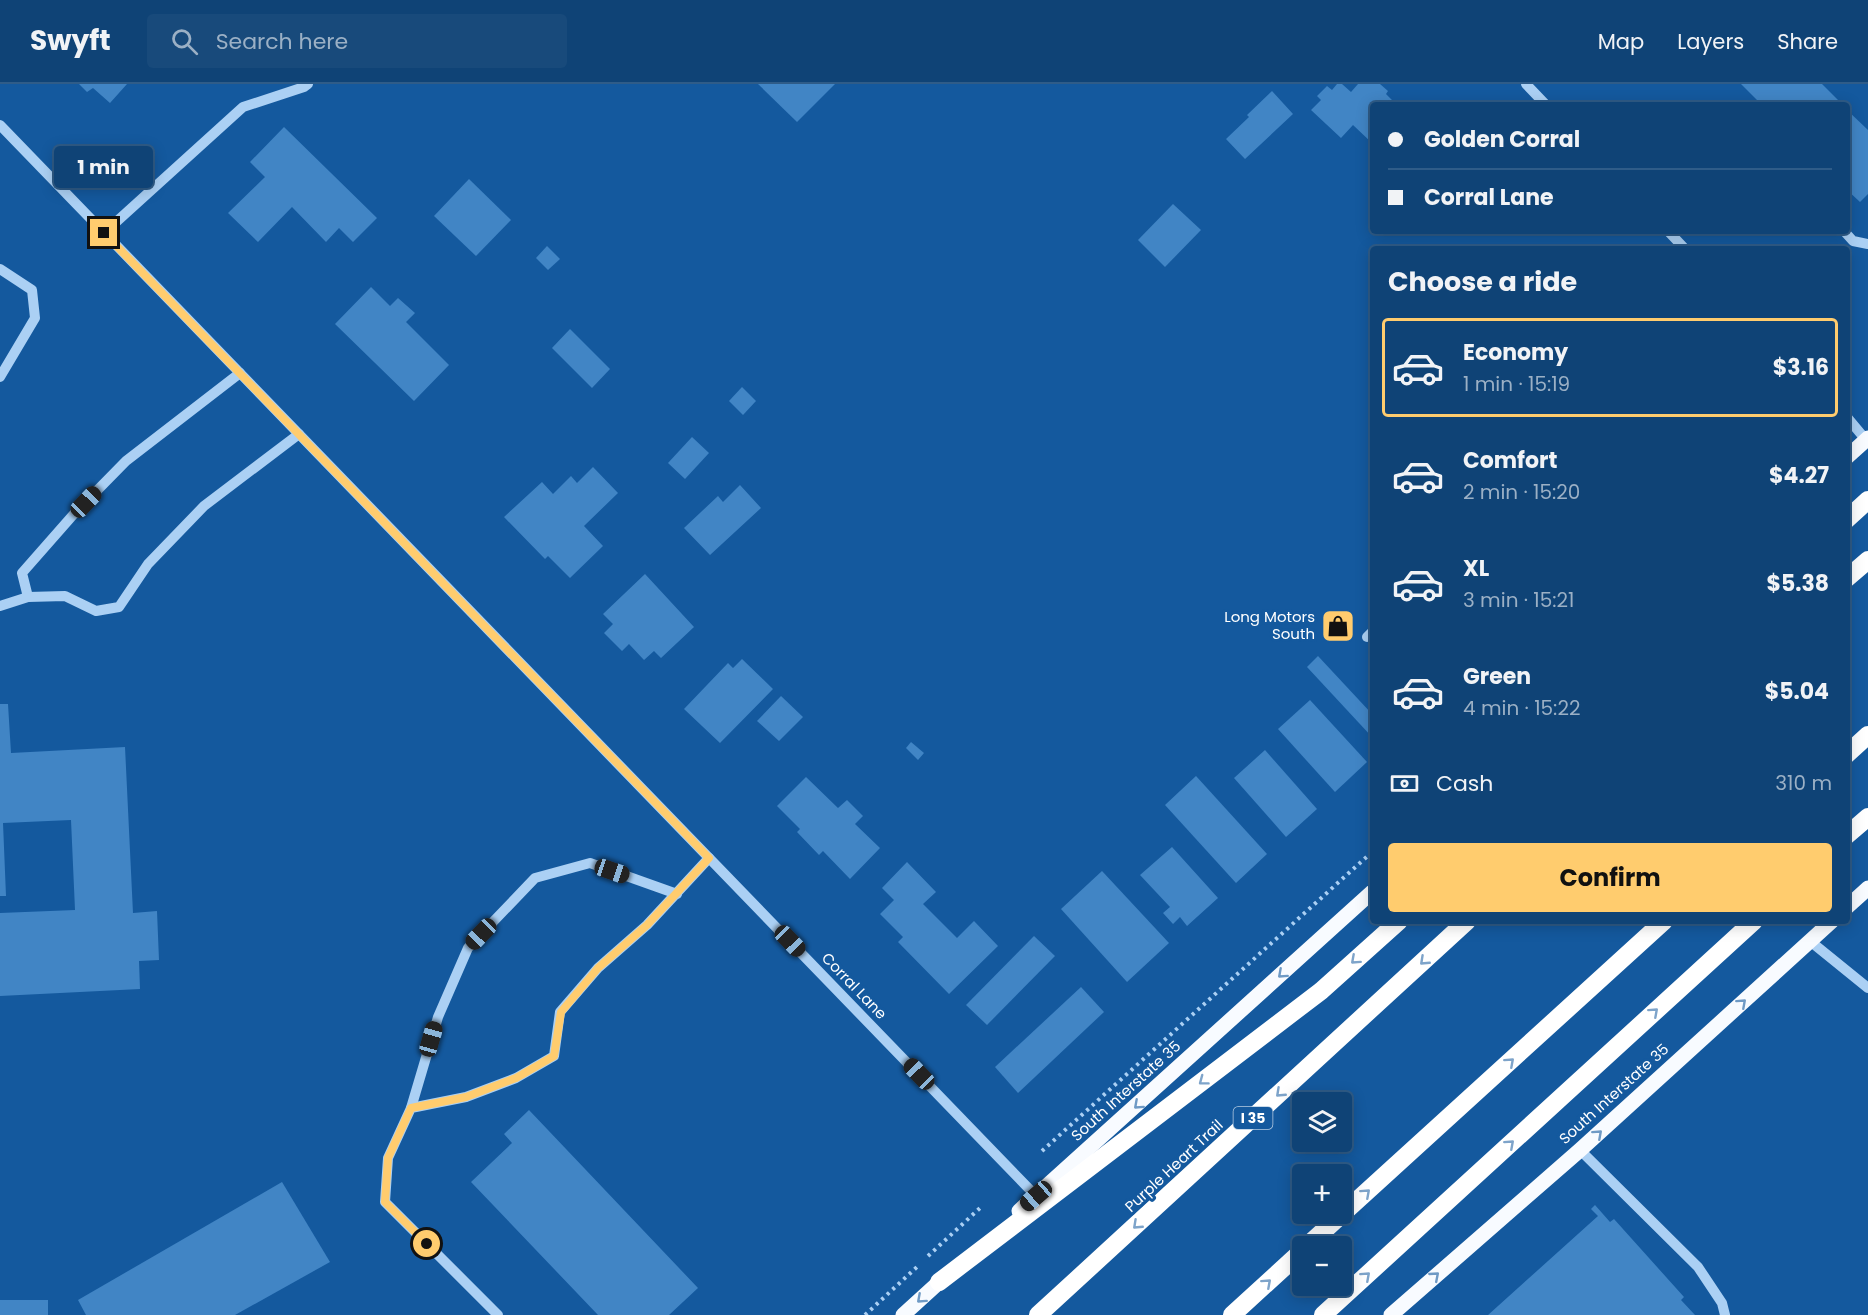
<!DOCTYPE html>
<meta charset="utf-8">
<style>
:root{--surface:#0f4376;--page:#184a7b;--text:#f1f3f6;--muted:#9bb0c5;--line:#2f5c88;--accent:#ffcc6e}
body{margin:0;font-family:Poppins,sans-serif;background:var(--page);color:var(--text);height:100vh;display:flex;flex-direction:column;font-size:22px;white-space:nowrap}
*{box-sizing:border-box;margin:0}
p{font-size:20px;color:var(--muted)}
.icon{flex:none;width:33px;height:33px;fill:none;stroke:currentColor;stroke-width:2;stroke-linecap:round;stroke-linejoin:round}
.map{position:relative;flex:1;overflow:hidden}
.side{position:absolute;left:1370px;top:162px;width:480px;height:678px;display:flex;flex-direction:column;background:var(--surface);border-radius:6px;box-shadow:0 3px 15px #0003,0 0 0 2px var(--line)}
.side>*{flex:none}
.guide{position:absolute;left:1370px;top:18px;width:480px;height:132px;border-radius:6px;box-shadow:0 3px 15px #0003,0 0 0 2px var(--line);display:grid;align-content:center;height:132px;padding:0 18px;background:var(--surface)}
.tools{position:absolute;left:1292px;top:1008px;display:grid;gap:12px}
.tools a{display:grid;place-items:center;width:60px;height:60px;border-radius:6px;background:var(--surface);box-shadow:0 3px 15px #0003,0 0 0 2px var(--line);font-size:30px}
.end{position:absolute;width:27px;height:27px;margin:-14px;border:8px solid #ffcc6e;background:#111;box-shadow:0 0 0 3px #111}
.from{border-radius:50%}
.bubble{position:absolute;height:42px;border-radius:6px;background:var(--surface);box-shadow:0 3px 15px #0003,0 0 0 2px var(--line);font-size:20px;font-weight:700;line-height:42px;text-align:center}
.car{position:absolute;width:18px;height:36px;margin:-18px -9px;border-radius:8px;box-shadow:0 0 4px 2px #0007;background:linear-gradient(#222 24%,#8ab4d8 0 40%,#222 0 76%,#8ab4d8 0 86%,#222 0)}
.guide b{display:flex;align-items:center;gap:21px;height:57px;font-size:22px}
.guide b+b{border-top:2px solid var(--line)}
.guide i{width:15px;height:15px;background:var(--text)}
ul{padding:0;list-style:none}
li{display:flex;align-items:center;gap:18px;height:99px;margin:0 12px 9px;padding:0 6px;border:3px solid transparent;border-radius:6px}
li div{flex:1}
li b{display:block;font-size:22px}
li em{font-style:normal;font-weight:700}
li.active{border-color:var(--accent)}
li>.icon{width:54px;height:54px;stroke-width:1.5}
h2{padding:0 18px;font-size:27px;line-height:72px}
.pay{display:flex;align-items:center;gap:15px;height:66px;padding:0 18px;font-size:22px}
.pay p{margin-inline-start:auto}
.action{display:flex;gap:12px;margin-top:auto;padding:12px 18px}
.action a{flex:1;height:69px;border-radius:6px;background:var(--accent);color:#111;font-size:24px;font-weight:700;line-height:69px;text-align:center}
header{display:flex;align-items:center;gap:36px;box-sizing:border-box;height:84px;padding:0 30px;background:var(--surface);border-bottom:2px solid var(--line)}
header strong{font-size:28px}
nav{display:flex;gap:33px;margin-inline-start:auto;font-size:21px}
.search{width:420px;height:54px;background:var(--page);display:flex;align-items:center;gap:15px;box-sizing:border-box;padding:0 21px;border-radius:6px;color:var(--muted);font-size:22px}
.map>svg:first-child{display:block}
.building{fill:#4185c5}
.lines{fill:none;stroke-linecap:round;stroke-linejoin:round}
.path{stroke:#abd0f4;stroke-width:4;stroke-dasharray:3 4.5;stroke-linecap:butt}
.minor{stroke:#abd0f4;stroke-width:10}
.major{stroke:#f8fbff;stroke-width:15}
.highway{stroke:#fff;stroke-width:18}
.oneway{stroke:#7ea4ca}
.oneway2{stroke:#6f9ac5}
.route{stroke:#ffcc6e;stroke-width:8}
.labels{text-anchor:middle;stroke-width:6;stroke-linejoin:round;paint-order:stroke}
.shield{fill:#14599e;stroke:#b8cde2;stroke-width:1.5}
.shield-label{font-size:14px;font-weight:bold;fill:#fff}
.poi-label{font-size:15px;fill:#fff;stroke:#14599e;text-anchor:end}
.street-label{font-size:15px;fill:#fff;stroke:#14599e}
</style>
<header>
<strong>Swyft</strong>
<div class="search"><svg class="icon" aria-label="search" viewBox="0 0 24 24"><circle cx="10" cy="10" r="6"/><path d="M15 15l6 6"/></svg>Search here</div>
<nav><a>Map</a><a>Layers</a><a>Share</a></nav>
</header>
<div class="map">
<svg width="1868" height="1231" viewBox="0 0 1868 1231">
<rect width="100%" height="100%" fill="#14599e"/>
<!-- building -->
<g class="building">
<path d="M79,0H127L110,19L93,4L87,8Z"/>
<path d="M758,0H835L797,38Z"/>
<path d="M1337,0H1342L1351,8L1358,0H1380L1388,7L1386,10L1397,21H1372V59L1353,41L1341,54L1311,26L1321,16L1317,12L1327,2L1332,6Z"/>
<path d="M1741,0H1822L1843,21H1762Z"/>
<path d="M1272,7L1293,30L1245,75L1226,55L1249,33L1247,31Z"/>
<path d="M1846,25L1868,46V110L1860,118L1846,105Z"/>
<path d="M284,43L377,134L353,158L339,144L326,158L292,123L258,158L228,129L265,93L250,78Z"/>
<path d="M469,95L511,136L476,172L434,132Z"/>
<path d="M1173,120L1201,146L1165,183L1138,156Z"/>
<path d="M547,162L560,175L548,186L536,174Z"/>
<path d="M371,203L390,222L398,214L415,229L406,238L449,281L414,317L335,240Z"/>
<path d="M570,245L610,285L592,304L552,264Z"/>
<path d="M742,303L756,317L743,331L729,317Z"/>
<path d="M692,353L709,369L685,395L668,379Z"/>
<path d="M593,383L618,409L584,442L603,462L570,494L548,472L545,475L504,433L542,398L553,410L571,392L577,399Z"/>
<path d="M740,401L761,424L710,471L684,444L718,412L723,418Z"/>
<path d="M645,490L694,543L661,574L654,567L644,576L629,560L622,567L604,549L613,540L603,530Z"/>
<path d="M1318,572L1372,630V653L1307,583Z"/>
<path d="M742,575L773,605L720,659L684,625L728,579L733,584Z"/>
<path d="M781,612L803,633L779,657L757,637Z"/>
<path d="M1310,616L1367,678L1335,708L1278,645Z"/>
<path d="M0,620H8L11,669L125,663L133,829L157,827L159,876L139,877L140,905L0,912V829L75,826L71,736L3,739L6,812H0Z"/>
<path d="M911,658L924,669L918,676L906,664Z"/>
<path d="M1265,666L1317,725L1286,753L1234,694Z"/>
<path d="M1196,692L1267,770L1236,799L1165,721Z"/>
<path d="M806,693L838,724L847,716L863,732L855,740L880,764L850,795L823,767L819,771L797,748L800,745L777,722Z"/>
<path d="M1172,763L1218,814L1187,842L1180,833L1173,840L1163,829L1170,823L1140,791Z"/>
<path d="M907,778L936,808L923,820L957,854L974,837L998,862L949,910L898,858L903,853L880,830L894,816L882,804Z"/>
<path d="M1102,787L1169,859L1127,898L1061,825Z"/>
<path d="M1034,852L1055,872L987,941L966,921Z"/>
<path d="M1081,903L1104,928L1018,1009L995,983Z"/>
<path d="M529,1026L698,1204L669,1231H598L471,1098L512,1059L504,1050Z"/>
<path d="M282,1098L330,1178L235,1231H86L78,1216Z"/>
<path d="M1595,1121L1610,1138L1614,1135L1684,1213L1681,1216L1695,1231H1488L1598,1132L1591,1125Z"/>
<rect x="0" y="1216" width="48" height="15"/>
</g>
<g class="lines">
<!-- path -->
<g class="path">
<path d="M1042,1067L1372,768"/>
<path d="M928,1172L980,1124"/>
<path d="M865,1231L918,1182"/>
</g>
<!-- minor -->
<g class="minor">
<path d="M1526,0L1546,21"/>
<path d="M0,41L1036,1112"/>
<path d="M1668,147L1685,165"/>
<path d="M1844,147L1853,157L1868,160"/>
<path d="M104,149L243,23L304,3L308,0"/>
<path d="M0,185L32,206L35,234L0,293"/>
<path d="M1846,332L1866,356"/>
<path d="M28,513L65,512L96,527L119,523L148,480L204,422L299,350"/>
<path d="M0,522L28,513L22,489L73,431L126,377L240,289"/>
<path d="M1367,553L1372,548"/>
<path d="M1810,857L1868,904"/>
<path d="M411,1024L438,933L468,864L535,794L590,779L677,810"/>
<path d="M1580,1066L1698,1183L1722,1219L1725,1231"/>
<path d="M498,1231L385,1118L388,1074L411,1024L466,1013L516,994L554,972L560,928L598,884L647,841L709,774"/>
</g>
<!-- major -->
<g class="major">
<path d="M1846,374L1868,354"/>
<path d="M1846,824L1868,804"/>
<path d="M1019,1127L1372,808"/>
<path d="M903,1231L947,1191"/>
<path d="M1391,1231L1580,1066L1832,837"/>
</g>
<!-- highway -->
<g class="highway">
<path d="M1846,436L1868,416"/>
<path d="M1846,495L1868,476"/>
<path d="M1846,671L1868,651"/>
<path d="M1846,752L1868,733"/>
<path d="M1307,1162L1664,837"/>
<path d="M939,1198L1321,907L1399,837"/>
<path d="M1038,1231L1467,837"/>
<path d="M1232,1231L1302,1167"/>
<path d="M1323,1231L1754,837"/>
</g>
</g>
<!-- one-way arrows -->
<defs><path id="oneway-chevron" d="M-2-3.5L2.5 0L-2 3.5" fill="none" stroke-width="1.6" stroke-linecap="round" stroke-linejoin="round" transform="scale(1.5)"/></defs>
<g class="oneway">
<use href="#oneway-chevron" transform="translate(1355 876) rotate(138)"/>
<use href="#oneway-chevron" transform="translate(1424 877) rotate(137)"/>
<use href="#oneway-chevron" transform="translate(1654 928) rotate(-42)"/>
<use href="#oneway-chevron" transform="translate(1510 978) rotate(-42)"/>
<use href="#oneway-chevron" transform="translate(1203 997) rotate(143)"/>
<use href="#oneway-chevron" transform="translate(1280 1009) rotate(137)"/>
<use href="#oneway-chevron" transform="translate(1510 1060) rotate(-42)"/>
<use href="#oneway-chevron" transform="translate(1366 1109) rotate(-42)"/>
<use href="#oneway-chevron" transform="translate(1137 1141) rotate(137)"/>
<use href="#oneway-chevron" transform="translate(1366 1192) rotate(-42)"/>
<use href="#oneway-chevron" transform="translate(1267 1199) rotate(-42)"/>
</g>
<g class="oneway2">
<use href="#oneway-chevron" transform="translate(1282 890) rotate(138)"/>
<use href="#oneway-chevron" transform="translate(1742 919) rotate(-42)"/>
<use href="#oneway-chevron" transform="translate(1138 1021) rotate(138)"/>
<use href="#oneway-chevron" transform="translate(1598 1050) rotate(-42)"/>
<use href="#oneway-chevron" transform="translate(1435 1192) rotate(-41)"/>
<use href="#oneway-chevron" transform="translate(921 1215) rotate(138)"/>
</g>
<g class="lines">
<!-- route -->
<path class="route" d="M104,149L709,774L647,841L598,884L561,928L554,972L516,994L466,1013L411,1024L388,1074L385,1118L427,1160"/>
</g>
<!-- icons -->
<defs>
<g id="shop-square" transform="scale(1.725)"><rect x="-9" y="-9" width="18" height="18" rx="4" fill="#ffcc6e" stroke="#14599e"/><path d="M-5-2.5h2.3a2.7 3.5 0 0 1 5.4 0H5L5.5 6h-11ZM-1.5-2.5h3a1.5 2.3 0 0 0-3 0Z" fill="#111"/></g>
</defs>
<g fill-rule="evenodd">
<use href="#shop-square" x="1338" y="542"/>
</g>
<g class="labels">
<!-- shield labels -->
<rect class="shield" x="1233.5" y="1023" width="39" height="22" rx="4.5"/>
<g class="shield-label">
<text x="1253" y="1039">I 35</text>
</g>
<!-- poi labels -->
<g class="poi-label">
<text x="1315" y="538">Long Motors<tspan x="1315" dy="17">South</tspan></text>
</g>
<!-- street labels -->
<g class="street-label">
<text transform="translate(854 902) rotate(46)" y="5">Corral Lane</text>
<text transform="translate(1126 1007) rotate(-42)" y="5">South Interstate 35</text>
<text transform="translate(1614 1010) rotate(-42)" y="5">South Interstate 35</text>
<text transform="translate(1174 1082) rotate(-43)" y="5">Purple Heart Trail</text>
</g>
</g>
</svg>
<div class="tools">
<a><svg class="icon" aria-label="layers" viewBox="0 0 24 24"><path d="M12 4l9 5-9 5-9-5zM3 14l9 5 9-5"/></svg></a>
<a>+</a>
<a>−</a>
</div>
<i class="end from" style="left:427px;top:1160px"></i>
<i class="end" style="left:104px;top:149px"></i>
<div class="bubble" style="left:54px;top:62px;width:99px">1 min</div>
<i class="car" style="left:86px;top:418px;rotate:44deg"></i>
<i class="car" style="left:612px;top:787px;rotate:109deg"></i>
<i class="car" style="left:481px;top:850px;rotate:224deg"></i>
<i class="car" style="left:790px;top:857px;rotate:136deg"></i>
<i class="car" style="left:431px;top:955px;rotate:16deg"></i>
<i class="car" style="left:919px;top:990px;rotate:316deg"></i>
<i class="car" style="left:1036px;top:1112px;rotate:229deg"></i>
<div class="guide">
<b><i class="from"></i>Golden Corral</b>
<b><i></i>Corral Lane</b>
</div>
<section class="side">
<h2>Choose a ride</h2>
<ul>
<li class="active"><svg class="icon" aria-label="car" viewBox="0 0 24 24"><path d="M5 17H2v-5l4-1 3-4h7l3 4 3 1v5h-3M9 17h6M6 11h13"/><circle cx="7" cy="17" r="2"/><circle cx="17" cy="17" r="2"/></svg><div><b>Economy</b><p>1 min · 15:19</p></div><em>$3.16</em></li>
<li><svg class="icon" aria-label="car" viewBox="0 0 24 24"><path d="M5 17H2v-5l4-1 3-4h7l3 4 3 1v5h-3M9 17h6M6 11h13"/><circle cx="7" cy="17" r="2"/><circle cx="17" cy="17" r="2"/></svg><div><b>Comfort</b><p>2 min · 15:20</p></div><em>$4.27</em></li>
<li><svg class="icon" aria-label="car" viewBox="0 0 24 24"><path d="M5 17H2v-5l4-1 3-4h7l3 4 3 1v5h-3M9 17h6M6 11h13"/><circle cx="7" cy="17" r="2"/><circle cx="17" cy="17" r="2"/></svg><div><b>XL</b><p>3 min · 15:21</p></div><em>$5.38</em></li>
<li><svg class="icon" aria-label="car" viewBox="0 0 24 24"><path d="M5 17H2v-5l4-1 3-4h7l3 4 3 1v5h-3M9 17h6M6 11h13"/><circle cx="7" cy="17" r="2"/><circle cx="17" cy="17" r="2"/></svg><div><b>Green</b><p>4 min · 15:22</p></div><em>$5.04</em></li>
</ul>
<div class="pay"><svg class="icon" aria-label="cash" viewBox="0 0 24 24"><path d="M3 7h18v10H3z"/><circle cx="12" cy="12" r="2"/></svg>Cash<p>310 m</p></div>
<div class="action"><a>Confirm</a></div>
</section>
</div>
